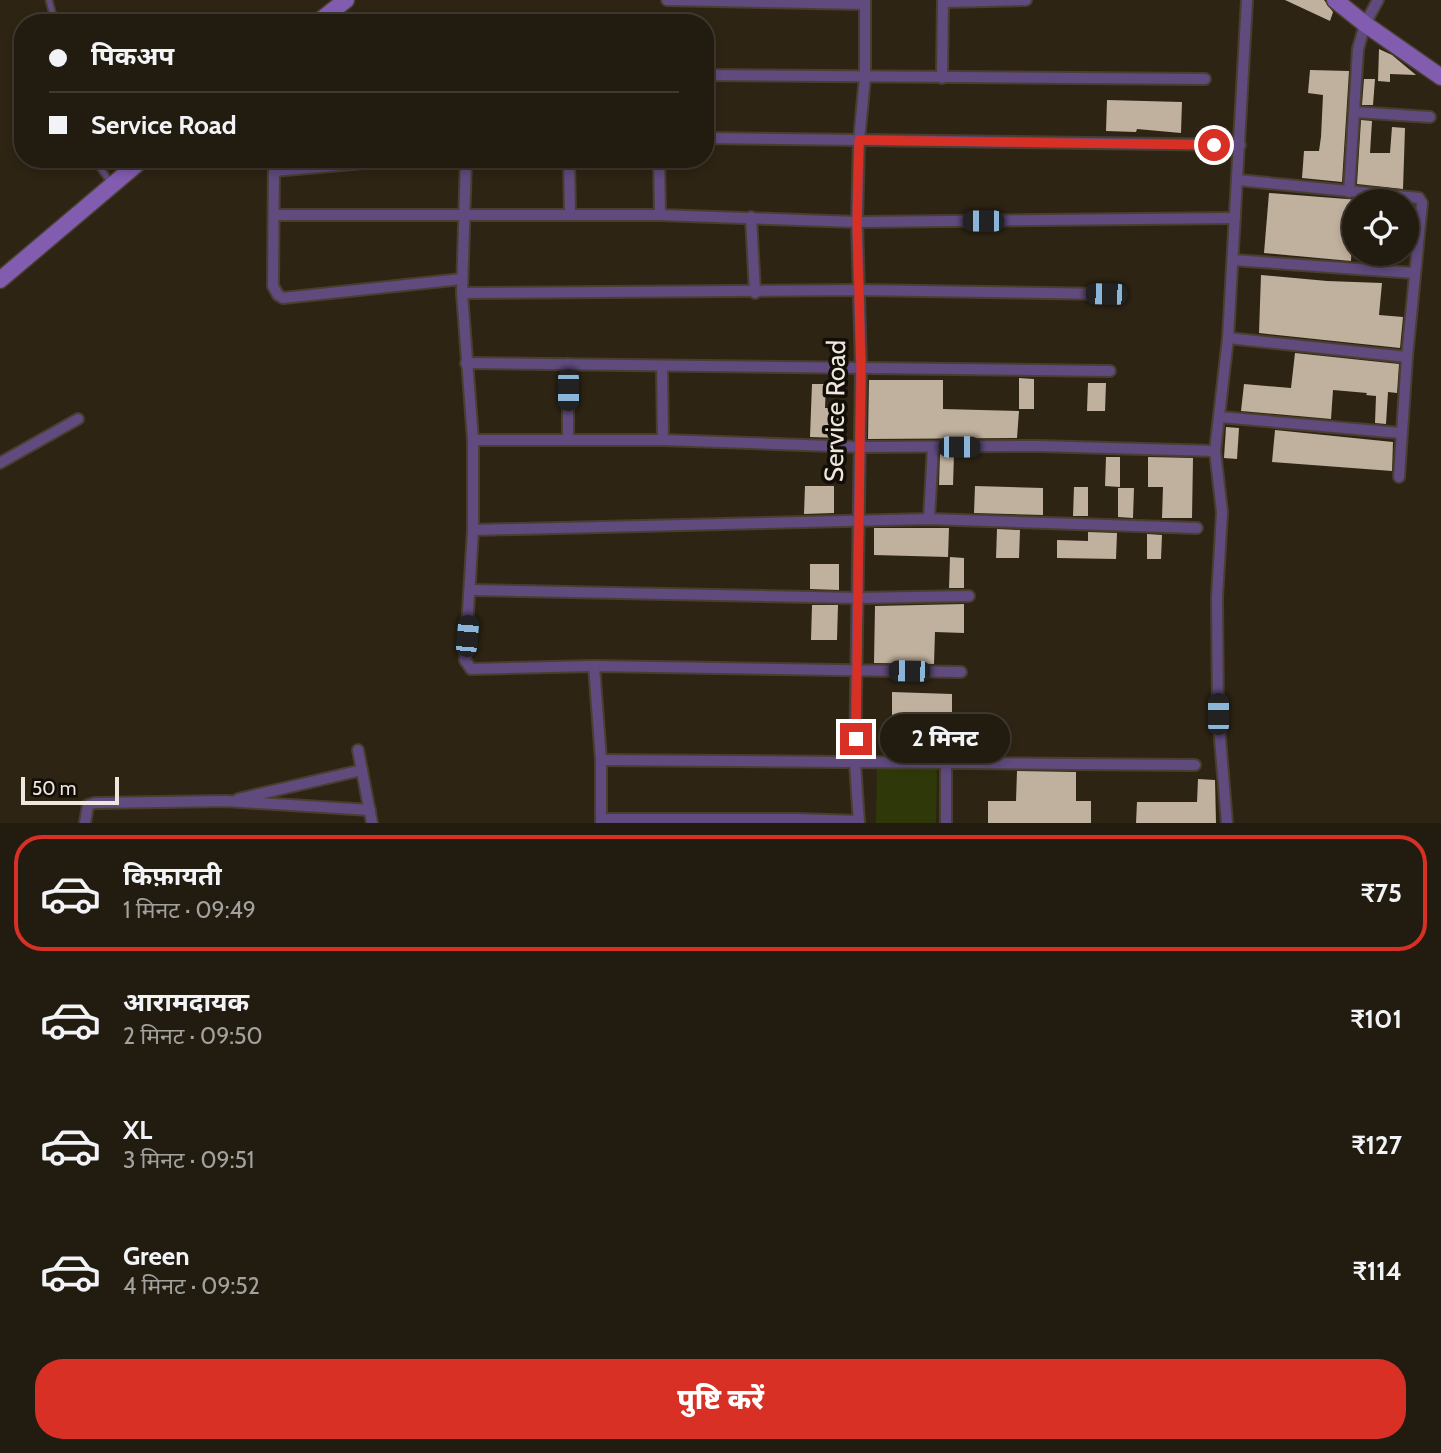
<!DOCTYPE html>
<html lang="hi">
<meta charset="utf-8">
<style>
:root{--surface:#221b0f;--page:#2a2418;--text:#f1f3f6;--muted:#a2a19e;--line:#3f392f;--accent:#d93025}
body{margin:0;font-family:Cabin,"Noto Sans Devanagari",sans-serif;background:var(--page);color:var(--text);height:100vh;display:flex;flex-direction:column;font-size:26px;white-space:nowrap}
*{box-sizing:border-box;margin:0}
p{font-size:23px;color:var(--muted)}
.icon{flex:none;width:38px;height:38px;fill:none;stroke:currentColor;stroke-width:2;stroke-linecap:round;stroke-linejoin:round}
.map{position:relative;height:823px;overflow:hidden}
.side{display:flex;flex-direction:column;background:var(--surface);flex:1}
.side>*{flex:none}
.banner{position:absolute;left:14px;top:14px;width:700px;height:154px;border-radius:28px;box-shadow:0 4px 10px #0003,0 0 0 2px var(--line);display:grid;align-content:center;height:154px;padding:0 35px;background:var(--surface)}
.tools{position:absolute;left:1342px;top:189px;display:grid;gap:14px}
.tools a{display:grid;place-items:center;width:77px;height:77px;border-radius:50%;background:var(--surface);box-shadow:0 4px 10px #0003,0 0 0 2px var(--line);font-size:35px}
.scale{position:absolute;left:21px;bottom:18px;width:98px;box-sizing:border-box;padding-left:7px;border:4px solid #ede7dd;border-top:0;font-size:19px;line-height:24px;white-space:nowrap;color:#ede7dd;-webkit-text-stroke:5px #120e07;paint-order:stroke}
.end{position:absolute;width:32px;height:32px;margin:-16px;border:9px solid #d93025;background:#fff;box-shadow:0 0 0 4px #fff}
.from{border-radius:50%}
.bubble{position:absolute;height:49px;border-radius:24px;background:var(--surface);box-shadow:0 4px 10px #0003,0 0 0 2px var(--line);font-size:23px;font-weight:800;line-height:49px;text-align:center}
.car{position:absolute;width:21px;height:42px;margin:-21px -10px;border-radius:9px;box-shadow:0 0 5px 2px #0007;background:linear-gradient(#222 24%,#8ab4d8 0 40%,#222 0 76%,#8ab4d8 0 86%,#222 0)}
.banner b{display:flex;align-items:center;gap:24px;height:66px;font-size:26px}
.banner b+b{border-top:2px solid var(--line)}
.banner i{width:18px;height:18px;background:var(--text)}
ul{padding:12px 0 0;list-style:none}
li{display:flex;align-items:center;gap:21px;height:116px;margin:0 14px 10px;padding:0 21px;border:4px solid transparent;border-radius:28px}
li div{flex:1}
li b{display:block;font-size:26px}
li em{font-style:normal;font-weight:800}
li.current{border-color:var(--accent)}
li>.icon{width:63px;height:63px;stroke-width:1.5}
.cta{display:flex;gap:14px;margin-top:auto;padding:14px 35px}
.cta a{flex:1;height:80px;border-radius:28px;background:var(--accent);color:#fff;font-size:28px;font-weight:800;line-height:80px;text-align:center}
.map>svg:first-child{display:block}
.green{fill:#2e3809}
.building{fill:#c0b09e}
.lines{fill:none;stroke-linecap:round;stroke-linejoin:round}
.lane-casing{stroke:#493f30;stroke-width:9}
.street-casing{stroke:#493f30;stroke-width:14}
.secondary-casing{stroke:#493f30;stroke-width:19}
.lane{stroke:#604a7e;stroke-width:5}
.street{stroke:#604a7e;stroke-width:10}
.secondary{stroke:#815caf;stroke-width:16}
.route{stroke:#d93025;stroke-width:9}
.labels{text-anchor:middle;stroke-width:7;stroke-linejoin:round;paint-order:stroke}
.street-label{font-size:26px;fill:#ede7dd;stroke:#120e07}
</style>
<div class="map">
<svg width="1441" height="823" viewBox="0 0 1441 823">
<rect width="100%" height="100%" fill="#2e2414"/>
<!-- green -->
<path class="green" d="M877,766L937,767L936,823H876Z"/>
<!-- building -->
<g class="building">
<path d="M1285,0H1324L1333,12L1330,21Z"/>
<path d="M1379,49L1392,55L1416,75L1390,74V82L1378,81Z"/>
<path d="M1310,70L1349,71L1342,182L1302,178L1304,151H1319L1321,137L1323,95L1308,93Z"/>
<path d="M1364,79H1375L1373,105H1362Z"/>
<path d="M1107,100L1182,102L1181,133L1137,129L1136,132L1106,131Z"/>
<path d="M1361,120L1372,121L1370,153H1390L1392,127L1405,128L1403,189L1357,184Z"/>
<path d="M1269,193L1372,201H1354L1351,261L1264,253Z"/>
<path d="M1261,275L1327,281L1382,283L1379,315L1403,317L1400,348L1259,333Z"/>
<path d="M1295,353L1399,364L1397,393L1388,392L1386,424L1375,423L1376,396L1366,395L1367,393L1333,390L1331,419L1241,411L1244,384L1291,388Z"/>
<path d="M1019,378L1034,379V409H1019Z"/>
<path d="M869,380H943V409L1019,411L1017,438L868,439Z"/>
<path d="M1088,383H1106L1105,411H1087Z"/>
<path d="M812,384H826L825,408H841L840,438L810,437Z"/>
<path d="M1226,427L1239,428L1237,459L1224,458Z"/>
<path d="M1275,430L1393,442L1392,471L1272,462Z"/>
<path d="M940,454H954L953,485H939Z"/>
<path d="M1106,457H1120V487L1105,486Z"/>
<path d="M1148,457L1193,458L1192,518H1162L1163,487H1148Z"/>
<path d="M805,486H834V513L804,514Z"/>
<path d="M975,486L1043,488V515L974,513Z"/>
<path d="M1074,487H1088V516H1073Z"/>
<path d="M1118,488H1134L1133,518L1118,517Z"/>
<path d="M874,528H949L948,557L874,555Z"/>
<path d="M997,529L1020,530L1019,558H996Z"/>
<path d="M1088,532L1117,533L1116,559L1057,558V540L1088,541Z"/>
<path d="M1147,534L1162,535L1161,559H1147Z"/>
<path d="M950,557L964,558V588H949Z"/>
<path d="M810,564H839V590L810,589Z"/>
<path d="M964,604V633L935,632L934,664L874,663L875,606Z"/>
<path d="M812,605H838L837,640H811Z"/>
<path d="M892,692L952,694V724L892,723Z"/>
<path d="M1017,771L1076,772V801H1091V823H988V801H1016Z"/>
<path d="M1198,779L1215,780L1216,823H1136L1137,802H1197Z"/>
</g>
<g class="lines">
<!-- lane casing -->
<g class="lane-casing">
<g id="lane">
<path d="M49,0L55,23"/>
<path d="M94,159L111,183"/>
</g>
</g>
<!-- street casing -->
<g class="street-casing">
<g id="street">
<path d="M667,0L865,4"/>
<path d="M943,2L1026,0"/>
<path d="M705,75L1205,79"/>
<path d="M942,78L943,0"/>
<path d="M1354,112L1430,117"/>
<path d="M705,138L1240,145"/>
<path d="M274,159L273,286L278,295L283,298L462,279"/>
<path d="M466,159L462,293L473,440V530L465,660L471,669L594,666L961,672"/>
<path d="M569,159L570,215"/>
<path d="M659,159L660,215"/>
<path d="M274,171L408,159"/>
<path d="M1349,192L1358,49L1365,24L1378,0"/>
<path d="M274,215H660L857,222L1235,218"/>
<path d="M751,217L755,293"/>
<path d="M1233,260L1414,273"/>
<path d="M462,293L860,290L1106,294"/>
<path d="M1228,338L1407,357L1422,203L1419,198L1238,180"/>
<path d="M466,363L1110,371"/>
<path d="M568,364V440"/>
<path d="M662,366L663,440"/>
<path d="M1220,417L1401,433"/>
<path d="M473,440H663L859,447L1038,446L1215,451"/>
<path d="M0,463L78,419"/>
<path d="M1399,477L1407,357"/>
<path d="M929,519L933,447"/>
<path d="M473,530L929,519L1197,528"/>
<path d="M471,590L857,598L969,596"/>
<path d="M594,666L601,760V823"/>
<path d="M358,750L372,823"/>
<path d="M601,760L1195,765"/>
<path d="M238,799L362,770"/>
<path d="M601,819H797L859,821"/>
<path d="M85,823L88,805L95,803L225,801L370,810"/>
<path d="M859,823L855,762L861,368L857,222L859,140L865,77V0"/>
<path d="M946,823V763"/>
<path d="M1227,823L1218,714L1217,597L1222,512L1215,451L1228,338L1247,0"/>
</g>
</g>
<!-- secondary casing -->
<g class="secondary-casing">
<g id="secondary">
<path d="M1335,0L1365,24L1441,77"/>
<path d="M317,23L346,0"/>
<path d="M0,280L143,159"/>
</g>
</g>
<!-- lane -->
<use href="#lane" class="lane"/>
<!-- street -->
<use href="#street" class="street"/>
<!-- secondary -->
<use href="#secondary" class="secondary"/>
</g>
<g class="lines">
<!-- route -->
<path class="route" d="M856,739L861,369L857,222L859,140L1214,145"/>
</g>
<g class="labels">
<!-- street labels -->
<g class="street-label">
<text transform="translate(835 411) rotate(-89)" y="9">Service Road</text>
</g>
</g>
</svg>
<div class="tools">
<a><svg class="icon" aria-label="locate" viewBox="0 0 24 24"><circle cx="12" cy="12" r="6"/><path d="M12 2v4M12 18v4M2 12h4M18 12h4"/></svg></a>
</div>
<div class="scale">50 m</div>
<i class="end from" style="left:1214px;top:145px"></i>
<i class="end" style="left:856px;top:739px"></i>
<div class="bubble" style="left:880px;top:714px;width:130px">2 मिनट</div>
<i class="car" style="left:983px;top:221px;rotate:270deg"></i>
<i class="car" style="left:1106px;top:294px;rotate:271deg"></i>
<i class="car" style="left:568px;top:390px;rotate:180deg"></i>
<i class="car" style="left:959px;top:447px;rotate:90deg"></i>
<i class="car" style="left:467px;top:636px;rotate:5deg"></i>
<i class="car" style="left:909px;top:671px;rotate:271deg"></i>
<i class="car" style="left:1218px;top:714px;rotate:0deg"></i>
<div class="banner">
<b><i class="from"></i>पिकअप</b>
<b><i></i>Service Road</b>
</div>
</div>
<section class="side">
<ul>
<li class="current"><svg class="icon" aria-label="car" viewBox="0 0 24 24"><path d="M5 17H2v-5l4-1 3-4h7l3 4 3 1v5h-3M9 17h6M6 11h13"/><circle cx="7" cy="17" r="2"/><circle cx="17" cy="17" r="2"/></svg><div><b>किफ़ायती</b><p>1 मिनट · 09:49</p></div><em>₹75</em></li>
<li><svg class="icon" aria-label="car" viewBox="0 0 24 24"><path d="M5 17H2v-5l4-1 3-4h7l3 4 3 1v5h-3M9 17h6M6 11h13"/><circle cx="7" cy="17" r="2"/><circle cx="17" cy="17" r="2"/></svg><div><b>आरामदायक</b><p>2 मिनट · 09:50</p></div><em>₹101</em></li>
<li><svg class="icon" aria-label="car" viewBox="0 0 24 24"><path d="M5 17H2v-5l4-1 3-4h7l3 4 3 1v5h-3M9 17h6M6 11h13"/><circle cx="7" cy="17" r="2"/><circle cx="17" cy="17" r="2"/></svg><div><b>XL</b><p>3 मिनट · 09:51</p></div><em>₹127</em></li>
<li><svg class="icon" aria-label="car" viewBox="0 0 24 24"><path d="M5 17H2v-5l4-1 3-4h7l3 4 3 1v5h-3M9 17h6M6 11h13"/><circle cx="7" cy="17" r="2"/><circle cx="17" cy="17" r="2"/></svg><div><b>Green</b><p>4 मिनट · 09:52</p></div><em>₹114</em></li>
</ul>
<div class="cta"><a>पुष्टि करें</a></div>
</section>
